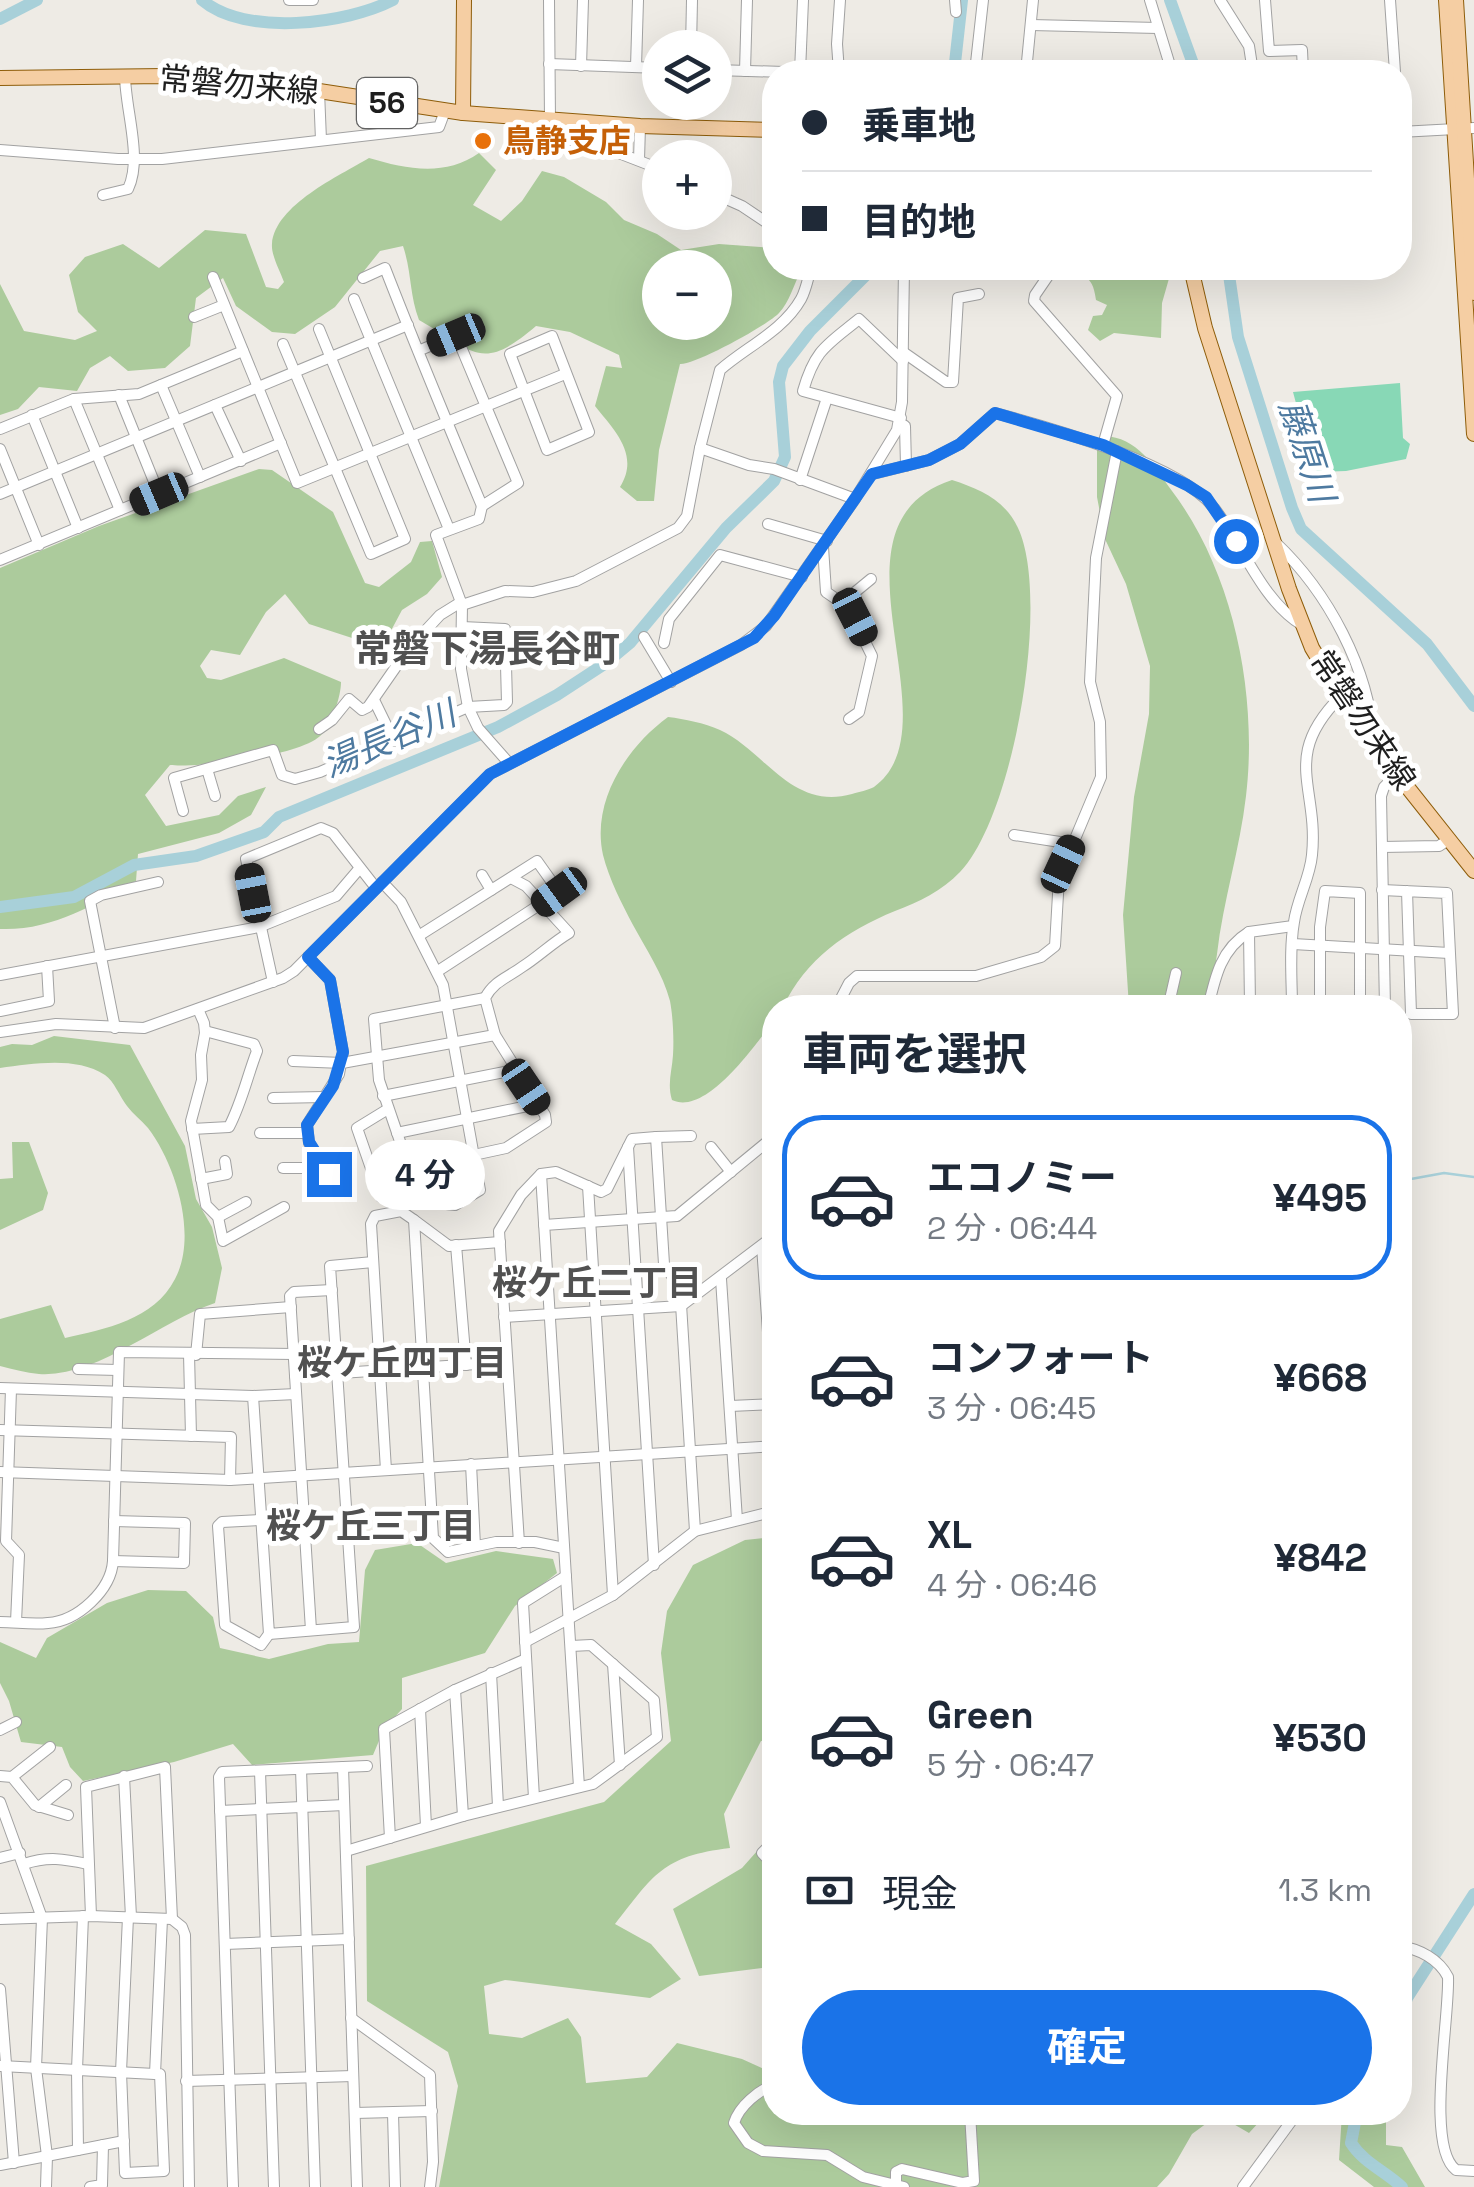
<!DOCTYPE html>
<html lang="ja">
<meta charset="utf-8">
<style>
:root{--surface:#fff;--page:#f2f2f3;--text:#1f2937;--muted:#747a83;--line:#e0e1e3;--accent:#1a73e8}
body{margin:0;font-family:"Space Grotesk","Noto Sans JP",sans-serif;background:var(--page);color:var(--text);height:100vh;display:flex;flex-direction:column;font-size:38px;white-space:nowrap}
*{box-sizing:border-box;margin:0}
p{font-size:32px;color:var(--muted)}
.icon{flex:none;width:55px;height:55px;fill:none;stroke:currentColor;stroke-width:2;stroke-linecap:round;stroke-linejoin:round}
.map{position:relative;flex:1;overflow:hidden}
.drawer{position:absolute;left:762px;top:995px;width:650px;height:1130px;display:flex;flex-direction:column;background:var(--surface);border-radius:40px;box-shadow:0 10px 40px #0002}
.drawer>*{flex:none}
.top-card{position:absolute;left:762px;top:60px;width:650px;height:220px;border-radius:40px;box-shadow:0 10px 40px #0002;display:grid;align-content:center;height:220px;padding:0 40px;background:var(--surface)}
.buttons{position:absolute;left:642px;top:30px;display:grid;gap:20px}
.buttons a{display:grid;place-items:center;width:90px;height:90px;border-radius:50%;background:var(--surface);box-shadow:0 10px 40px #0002;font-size:50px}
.end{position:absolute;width:45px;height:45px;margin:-22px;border:12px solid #1a73e8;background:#fff;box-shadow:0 0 0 5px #fff}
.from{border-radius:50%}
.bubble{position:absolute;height:70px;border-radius:35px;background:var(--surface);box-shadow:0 10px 40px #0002;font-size:32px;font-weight:700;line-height:70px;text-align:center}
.car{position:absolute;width:30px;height:60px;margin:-30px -15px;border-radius:12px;box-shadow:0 0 8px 2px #0007;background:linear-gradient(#222 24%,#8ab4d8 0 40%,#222 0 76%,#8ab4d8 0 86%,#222 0)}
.top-card b{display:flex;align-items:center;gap:35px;height:95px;font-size:38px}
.top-card b+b{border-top:2px solid var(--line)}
.top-card i{width:25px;height:25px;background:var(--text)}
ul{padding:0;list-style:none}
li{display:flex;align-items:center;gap:30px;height:165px;margin:0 20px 15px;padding:0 20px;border:5px solid transparent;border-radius:40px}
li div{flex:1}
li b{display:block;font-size:38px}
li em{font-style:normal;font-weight:700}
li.selected{border-color:var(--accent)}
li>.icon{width:90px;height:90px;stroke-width:1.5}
h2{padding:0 40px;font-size:45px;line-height:120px}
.pay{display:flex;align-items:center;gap:25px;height:110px;padding:0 40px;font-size:38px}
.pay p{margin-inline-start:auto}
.cta{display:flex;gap:20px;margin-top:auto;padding:20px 40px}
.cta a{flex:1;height:115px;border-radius:60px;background:var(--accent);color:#fff;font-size:40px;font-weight:700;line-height:115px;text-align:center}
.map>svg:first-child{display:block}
.forest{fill:#accb9c;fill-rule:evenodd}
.pitch{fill:#88d8b6}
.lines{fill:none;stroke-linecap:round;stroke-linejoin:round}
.stream{stroke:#a8d0d9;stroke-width:2.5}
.river{stroke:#a8d0d9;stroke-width:12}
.minor-casing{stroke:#a2a2a2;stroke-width:12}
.major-casing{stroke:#8e5d0a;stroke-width:16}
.minor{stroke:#fff;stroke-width:10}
.major{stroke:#f5cea3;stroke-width:14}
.route{stroke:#1a73e8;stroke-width:12}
.food-dot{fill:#e8710a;stroke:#fff;stroke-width:4}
.labels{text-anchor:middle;stroke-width:10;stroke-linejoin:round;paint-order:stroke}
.shield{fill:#fff;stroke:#626262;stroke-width:2.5}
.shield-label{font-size:30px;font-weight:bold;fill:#1e1e1e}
.street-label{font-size:32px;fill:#1e1e1e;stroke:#fff}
.food-label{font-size:32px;font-weight:bold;fill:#c56008;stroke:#fff;text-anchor:start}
.water-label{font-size:35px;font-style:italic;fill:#4e7aa0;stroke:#fff}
.neighbourhood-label{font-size:35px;font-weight:bold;fill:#515151;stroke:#fff}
.quarter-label{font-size:38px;font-weight:bold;fill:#515151;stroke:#fff}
</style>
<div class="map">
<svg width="1474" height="2187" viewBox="0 0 1474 2187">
<rect width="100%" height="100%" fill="#eeebe5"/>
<!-- forest -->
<g class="forest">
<path d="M479,153L496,170L473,205L501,221L522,201L542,171L564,177L606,202L624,220L657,234L681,250L719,244L775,248V268L801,270C795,282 789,303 779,313C768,325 695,365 680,364L659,450L654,501H637L620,487C640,455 615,431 595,406L606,366L622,368L619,355L570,332L536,326C481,373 475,352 419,320C409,293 412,273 403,246L380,251L335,307L295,334L272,332L236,306L223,278L196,298L190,346L165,368L128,371L110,356L90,368L77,391L39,387L18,409L0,415V284L24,331L75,340L97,331L78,312L69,275L85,257L123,244L159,268L205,230L246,234L266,287L278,289L284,282C280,271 271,255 272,244C275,205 339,176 369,158C406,169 445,177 479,153ZM660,268H715V322H660Z"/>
<path d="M1062,268H1172L1162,303L1161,338L1114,333L1100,341L1088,330L1093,316L1102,315L1107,305L1096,300C1092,270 1083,281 1062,268Z"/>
<path d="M1104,436C1137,437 1154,466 1172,491C1234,573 1258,695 1246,796C1240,849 1223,901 1217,954C1214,971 1216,990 1216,1007H1129L1123,915L1134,797L1149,714L1150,666L1126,584L1105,539L1097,497V441Z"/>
<path d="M259,469L272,470L333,512L365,583L379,587L411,562L420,542L432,541L442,577L427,594L402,610L386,640L389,650L309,624L285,594L266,612L240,655L211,650L200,666L207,678L221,680L284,658L341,682C341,697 332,722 322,734C304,756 198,768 170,765L145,795L166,826L219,815L238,796L266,787L251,815L219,833L138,854L136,881C93,905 52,931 0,929V568L99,526Z"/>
<path d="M952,480C980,489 1005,500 1018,528C1051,598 1014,816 960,872C942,891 919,902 895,911C846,931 806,959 783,1007L775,1008C775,1011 775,1020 774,1023C772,1028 767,1031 763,1035C746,1057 703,1115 672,1100C667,1084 672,1071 673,1055C674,1039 673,1017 670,1001C663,974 646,949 633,925C622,904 609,879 603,855C591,801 627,747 668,717C685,719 704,723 720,730C765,751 792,811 852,794C858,792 869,790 874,787C959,725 815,525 952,480Z"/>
<path d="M54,1036L130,1045L185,1146L196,1199L212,1227L222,1268L215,1303C160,1321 97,1378 39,1374C26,1373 13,1369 0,1366V1319L51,1305L65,1338C105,1329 154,1320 175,1279C198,1236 176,1165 148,1128C141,1120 133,1114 127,1106C120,1097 114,1081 105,1075C75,1056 33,1064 0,1068V1047L12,1044L32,1045Z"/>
<path d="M12,1142H29L48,1193L43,1210L0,1230V1179L13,1178Z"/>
<path d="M775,1537V1740L761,1741L724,1814L730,1848C662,1856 654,1875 615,1924L651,1944L681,1979L650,1998L505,1980L484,1986L489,2034L522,2038L568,2018L581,2037L586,2083L647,2077L677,2043L742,2059L775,2074V2112H1254L1261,2120L1249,2133L1218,2115L1192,2134L1169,2174L1157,2187H439L458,2086L448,2052L367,2001L366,1866L604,1802L671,1741L661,1653L667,1611L693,1565L745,1540Z"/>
<path d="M417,1543L446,1563L496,1551L553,1559L557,1573L515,1606L485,1653L402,1678V1709L384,1729L373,1755L252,1765L233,1744L174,1762L83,1781L70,1767L62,1747L21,1742L9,1701L0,1683V1642L36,1658L47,1638L107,1603L148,1590L186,1591L213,1617L220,1648L269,1659L328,1644L359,1642L365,1570L375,1550Z"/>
<path d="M775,1831V1907L762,1968L699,1976L673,1909L742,1868Z"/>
<path d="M1342,2113H1386V2145L1402,2147L1425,2187H1374L1339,2160Z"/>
</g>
<!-- pitch -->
<path class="pitch" d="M1400,383L1403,438L1410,444L1406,459L1346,471L1318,472L1313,467L1293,392Z"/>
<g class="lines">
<!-- stream -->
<path class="stream" d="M1400,1181L1444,1173L1474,1177"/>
<!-- river -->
<g class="river">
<path d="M202,0C245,37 347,24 393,0"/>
<path d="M1170,0L1196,72"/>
<path d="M0,19L37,0"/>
<path d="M954,72L962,0"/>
<path d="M1228,268L1238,337L1292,508L1301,529L1427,644L1474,706"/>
<path d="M0,907L74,897L134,865L196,856L264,832L279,817L498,727L557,695L606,663L630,643L726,528L774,481L785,457L779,382L783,366L810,331L873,268"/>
<path d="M1400,2019L1407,1998L1474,1894"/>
<path d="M1357,2112L1351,2143C1364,2163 1385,2171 1402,2187"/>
</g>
<!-- minor casing -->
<g class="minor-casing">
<g id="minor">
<path d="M289,0H313"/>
<path d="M549,0L550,120"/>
<path d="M955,0L956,12"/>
<path d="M1150,0L1172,72"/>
<path d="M1220,0L1249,46L1253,72"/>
<path d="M1265,0L1269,51L1302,50L1303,72"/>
<path d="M1390,0L1395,72"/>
<path d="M1031,25L1158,28"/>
<path d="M691,48L692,0"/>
<path d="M549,64L660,68"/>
<path d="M581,66L583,0"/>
<path d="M636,67L638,0"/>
<path d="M715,70L784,72"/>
<path d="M745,71L747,0"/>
<path d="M800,72L803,0"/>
<path d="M839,72L837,44L840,0"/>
<path d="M975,72L983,0"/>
<path d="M1026,72L1033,0"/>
<path d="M319,91L321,140"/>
<path d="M517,130L598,145L660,169"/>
<path d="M1400,132L1474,128"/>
<path d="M0,150L118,159H162L439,127L445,111"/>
<path d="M639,160L640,126"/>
<path d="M715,194L742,206L775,228"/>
<path d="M103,195L128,189C143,158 125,109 125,75"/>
<path d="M827,268H840"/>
<path d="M1045,268L1048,276L1035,295L1034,301L1117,396L1103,445"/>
<path d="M213,277L297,483L565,374"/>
<path d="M363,278L385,268C416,348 449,427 482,506L518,483L456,335L418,351"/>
<path d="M354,299L449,529"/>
<path d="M194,317L224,305"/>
<path d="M552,336L589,432L547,450L510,354Z"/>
<path d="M283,344L371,554L405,539L319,329"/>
<path d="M903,352L946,382H953L958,298L979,294"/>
<path d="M161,385L200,477"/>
<path d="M119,395L159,494"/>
<path d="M74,399L120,510"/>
<path d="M215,405L241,461"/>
<path d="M32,415L78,528"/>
<path d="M901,418L803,391C815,349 827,345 859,319L903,361"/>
<path d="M900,423L905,426L906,466"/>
<path d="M0,429L74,399L139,394L243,351"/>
<path d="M700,448L720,370C746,347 783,331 801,299C806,290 808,278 811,268"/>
<path d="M0,449L39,545"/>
<path d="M873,474L929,460L960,444L995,413C1048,427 1182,465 1214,508C1243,545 1261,600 1302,625"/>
<path d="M800,480L827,398"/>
<path d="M0,494L408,325"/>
<path d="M482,506L479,519L436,535L462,605L461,669L468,707L478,728L508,762"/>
<path d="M768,524L827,541"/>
<path d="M1275,542C1328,592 1369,668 1374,742"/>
<path d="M823,547L826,592L848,607L872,656L859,712L849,719"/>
<path d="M0,560L281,443"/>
<path d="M843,602L871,579"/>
<path d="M462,605L505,591L533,592L576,581L678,528L687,516L700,448L749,465L774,469L855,499"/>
<path d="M644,637L671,682"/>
<path d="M664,643L669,619L720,555L802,577"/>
<path d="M374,700L394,741"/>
<path d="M319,729L332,720L349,699L362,710L368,707L400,661L420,643L427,629L440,615L461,602"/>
<path d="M207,769L215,796"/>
<path d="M183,811L174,778L273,750L282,775L295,779L320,772L468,707L504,705L507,702L505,629L462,627"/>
<path d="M1014,835L1073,844"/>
<path d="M1382,847L1439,846L1448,840"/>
<path d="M482,875L491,890"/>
<path d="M382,882L401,902L443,985L480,1190L455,1205C421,1204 421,1184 381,1197L357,1128L388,1109"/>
<path d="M1382,890L1447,893L1453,1014H1411L1407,891"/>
<path d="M420,935L537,861L559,892L438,971"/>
<path d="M1293,944L1449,953"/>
<path d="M308,957L330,980L343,1052L339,1074L307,1125L309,1143L329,1175"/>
<path d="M0,975L259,927L336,896L359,869"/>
<path d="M273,982L246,859L321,828L333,833L376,888"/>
<path d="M1292,1007L1250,1006L1249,932L1293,926"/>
<path d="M836,1008L849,983L857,976H976L1041,957L1055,946L1059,877L1101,777L1100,722L1090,682L1096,558L1117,451"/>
<path d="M1168,1008L1176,973"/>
<path d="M1208,1008C1215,977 1221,949 1249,932"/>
<path d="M1292,1008C1292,980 1289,949 1294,922C1297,899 1310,878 1312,855C1319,786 1280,757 1341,696"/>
<path d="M1320,1008V927L1325,891L1360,893V1008"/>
<path d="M1385,1008L1381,796L1384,787L1397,774"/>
<path d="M198,1009L204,1023L205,1033L201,1055L202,1080L191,1121L206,1205L218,1217L223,1241L284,1207"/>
<path d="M0,1011L49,1001L47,966"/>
<path d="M115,1028L90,901L101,895L158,882"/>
<path d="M0,1032L56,1024L144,1028L283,978L294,971L490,774L741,645L766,626L855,499L897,430L902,402L904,268"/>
<path d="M293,1061L342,1063L495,1035"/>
<path d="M383,1096L514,1070"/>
<path d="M273,1098L324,1097"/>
<path d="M192,1129L229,1127C242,1102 247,1077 257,1051L254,1044L205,1031"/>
<path d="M260,1133H306"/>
<path d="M397,1133L537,1104"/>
<path d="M656,1137L691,1136"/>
<path d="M628,1147L654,1565"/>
<path d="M711,1147L731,1172"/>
<path d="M283,1168H325"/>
<path d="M409,1169L506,1148L546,1122L545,1115L495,1035L485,998C494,981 507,978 522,967C538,957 552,943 569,933L526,886L511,878"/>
<path d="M541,1174L579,1787"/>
<path d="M201,1179L227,1174L225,1161"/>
<path d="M588,1186L613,1595"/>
<path d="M418,1194L379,1080L374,1019L485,998"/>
<path d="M218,1217L246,1202"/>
<path d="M544,1225L677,1216L767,1142L775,1131"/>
<path d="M500,1242L449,1246L414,1220L433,1538L448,1552L496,1542H535L564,1548"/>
<path d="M456,1245L466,1365"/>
<path d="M762,1246L773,1404"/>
<path d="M721,1279L737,1520"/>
<path d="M504,1317L681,1306L775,1235"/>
<path d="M189,1354L191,1436"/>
<path d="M196,1355L200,1314L291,1307"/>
<path d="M78,1369L118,1370"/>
<path d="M295,1376L507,1362"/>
<path d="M0,1388L253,1396L269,1634L354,1627L330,1266L373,1262"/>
<path d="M11,1389L6,1541L19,1555L16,1622"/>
<path d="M253,1396L296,1394"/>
<path d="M730,1406L775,1404"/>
<path d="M0,1430L231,1437L230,1480"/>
<path d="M471,1464L475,1546"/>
<path d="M386,1470L371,1224L375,1216L401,1211L414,1220"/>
<path d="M0,1472L230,1480L775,1446"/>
<path d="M261,1520L222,1522L218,1526L225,1625L261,1645L269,1634"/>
<path d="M519,1543L499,1231L521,1195L541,1174L556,1172L601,1192L607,1189L632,1139L656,1137L664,1264L680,1288L695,1531"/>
<path d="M113,1561L184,1563L185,1523L114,1521"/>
<path d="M0,1622C16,1622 32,1625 48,1623C78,1621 111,1590 113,1561L119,1352L294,1354"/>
<path d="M311,1630L290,1296L294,1292L332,1290"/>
<path d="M525,1642L613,1595L695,1531L775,1511"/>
<path d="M613,1664L620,1765"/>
<path d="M491,1673L498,1806"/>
<path d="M455,1690L463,1816"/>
<path d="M420,1709L426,1826"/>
<path d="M0,1730L16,1722"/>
<path d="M343,1767L357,2187"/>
<path d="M301,1769L315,2187"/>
<path d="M260,1771L274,2187"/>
<path d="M0,1776L12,1777L35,1805L68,1815"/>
<path d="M124,1776L131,1917"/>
<path d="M12,1777L50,1747"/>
<path d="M534,1798L523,1603L566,1576"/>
<path d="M0,1802L42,1918L36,2068L47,2156L46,2187"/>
<path d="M39,1807L66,1785"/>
<path d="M768,1810L775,1803"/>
<path d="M220,1811L344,1805"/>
<path d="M390,1838L384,1729L455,1690L526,1659"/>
<path d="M775,1846L771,1844L762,1853L775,1867"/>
<path d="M346,1851L463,1816L593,1784L657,1737L654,1700L591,1645L571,1646"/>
<path d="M0,1858L20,1853"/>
<path d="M24,1864C48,1856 64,1859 88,1864"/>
<path d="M91,1916L86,1787L165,1767L172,1919"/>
<path d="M128,1917L121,2072L125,2173L164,2171L160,2074H155L162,1919"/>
<path d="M0,1919L91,1916L172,1919L182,1927L185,1935L189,2187"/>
<path d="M225,1944L349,1939"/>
<path d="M1400,1946C1419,1949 1439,1959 1448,1977C1450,2016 1425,2147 1456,2170L1474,2171"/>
<path d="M0,1989L14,2163"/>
<path d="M351,2018L430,2075L433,2162L430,2187"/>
<path d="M1,2066L155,2074"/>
<path d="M186,2081L353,2076"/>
<path d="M775,2084C759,2090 739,2106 734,2123L748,2143L763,2151L827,2155L863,2177L904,2187"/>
<path d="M355,2113L432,2111"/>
<path d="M393,2113L395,2187"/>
<path d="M78,2150L77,2070L83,1916"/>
<path d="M0,2165L124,2141"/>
<path d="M896,2184V2172L902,2169L963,2183L974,2181L970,2113"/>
<path d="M90,2187L102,2185L103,2145"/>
<path d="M233,2187L219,1777L222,1772L367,1766"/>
<path d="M1243,2187L1298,2112"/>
</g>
</g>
<!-- major casing -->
<g class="major-casing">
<g id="major">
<path d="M1446,0L1474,434"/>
<path d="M1456,0L1474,293"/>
<path d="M0,78L164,76L319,91L463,113L640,126L775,130"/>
<path d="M463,113L464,0"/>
<path d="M1191,268L1205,328L1289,589L1312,648L1341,696L1397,774L1474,871"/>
</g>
</g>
<!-- minor -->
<use href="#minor" class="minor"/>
<!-- major -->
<use href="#major" class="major"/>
</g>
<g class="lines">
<!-- route -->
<path class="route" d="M329,1174L309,1142L307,1125L333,1086L343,1052L330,980L308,957L490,774L754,638L774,616L872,474L929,460L960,444L995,413L1103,445L1187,485L1206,497L1236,541"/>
</g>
<!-- markers -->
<circle class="food-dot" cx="483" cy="141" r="10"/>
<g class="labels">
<!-- shield labels -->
<rect class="shield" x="357" y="78" width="60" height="50" rx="8"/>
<g class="shield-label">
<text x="387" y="113">56</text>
</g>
<!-- street labels -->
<g class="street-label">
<text transform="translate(239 85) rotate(5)" y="11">常磐勿来線</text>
<text transform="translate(1363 720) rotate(56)" y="11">常磐勿来線</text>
</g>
<!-- food labels -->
<g class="food-label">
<text x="503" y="152">鳥静支店</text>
</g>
<!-- water labels -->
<g class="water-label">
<text transform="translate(1307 451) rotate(72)" y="12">藤原川</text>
<text transform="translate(389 739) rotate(-23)" y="12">湯長谷川</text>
</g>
<!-- neighbourhood labels -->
<g class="neighbourhood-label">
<text x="597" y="1295">桜ケ丘二丁目</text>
<text x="402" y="1375">桜ケ丘四丁目</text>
<text x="371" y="1538">桜ケ丘三丁目</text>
</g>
<!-- quarter labels -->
<g class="quarter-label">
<text x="487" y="662">常磐下湯長谷町</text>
</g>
</g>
</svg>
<div class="buttons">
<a><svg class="icon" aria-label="layers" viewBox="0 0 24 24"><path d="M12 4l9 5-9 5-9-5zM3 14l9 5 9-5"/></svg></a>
<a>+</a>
<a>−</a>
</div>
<i class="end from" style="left:1236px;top:541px"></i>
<i class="end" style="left:329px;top:1174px"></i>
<div class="bubble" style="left:365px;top:1140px;width:120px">4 分</div>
<i class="car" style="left:456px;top:335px;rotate:247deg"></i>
<i class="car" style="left:159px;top:494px;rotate:247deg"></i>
<i class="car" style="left:855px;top:617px;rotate:153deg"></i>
<i class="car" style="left:1063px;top:864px;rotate:25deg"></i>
<i class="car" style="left:559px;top:892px;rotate:234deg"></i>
<i class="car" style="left:253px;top:893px;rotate:349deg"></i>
<i class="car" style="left:526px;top:1087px;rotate:146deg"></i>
<div class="top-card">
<b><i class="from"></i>乗車地</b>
<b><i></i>目的地</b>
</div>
<section class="drawer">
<h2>車両を選択</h2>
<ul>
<li class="selected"><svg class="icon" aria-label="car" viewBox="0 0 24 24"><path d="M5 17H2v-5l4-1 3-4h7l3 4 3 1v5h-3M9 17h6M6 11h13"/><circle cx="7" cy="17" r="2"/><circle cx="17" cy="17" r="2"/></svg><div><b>エコノミー</b><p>2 分 · 06:44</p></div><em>¥495</em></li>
<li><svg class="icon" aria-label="car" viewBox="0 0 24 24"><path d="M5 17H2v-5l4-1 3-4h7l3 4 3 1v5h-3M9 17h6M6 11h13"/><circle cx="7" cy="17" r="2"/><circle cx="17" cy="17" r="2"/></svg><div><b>コンフォート</b><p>3 分 · 06:45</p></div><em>¥668</em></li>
<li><svg class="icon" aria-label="car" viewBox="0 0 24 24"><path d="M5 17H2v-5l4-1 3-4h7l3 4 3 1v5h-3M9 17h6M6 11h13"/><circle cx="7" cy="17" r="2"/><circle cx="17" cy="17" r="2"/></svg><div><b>XL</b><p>4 分 · 06:46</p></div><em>¥842</em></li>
<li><svg class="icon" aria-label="car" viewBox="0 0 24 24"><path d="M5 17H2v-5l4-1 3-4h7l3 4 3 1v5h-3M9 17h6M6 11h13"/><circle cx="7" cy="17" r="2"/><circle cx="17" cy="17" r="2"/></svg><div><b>Green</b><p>5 分 · 06:47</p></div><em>¥530</em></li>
</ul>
<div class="pay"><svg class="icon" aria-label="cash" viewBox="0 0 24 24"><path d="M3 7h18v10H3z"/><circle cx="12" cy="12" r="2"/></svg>現金<p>1.3 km</p></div>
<div class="cta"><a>確定</a></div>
</section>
</div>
